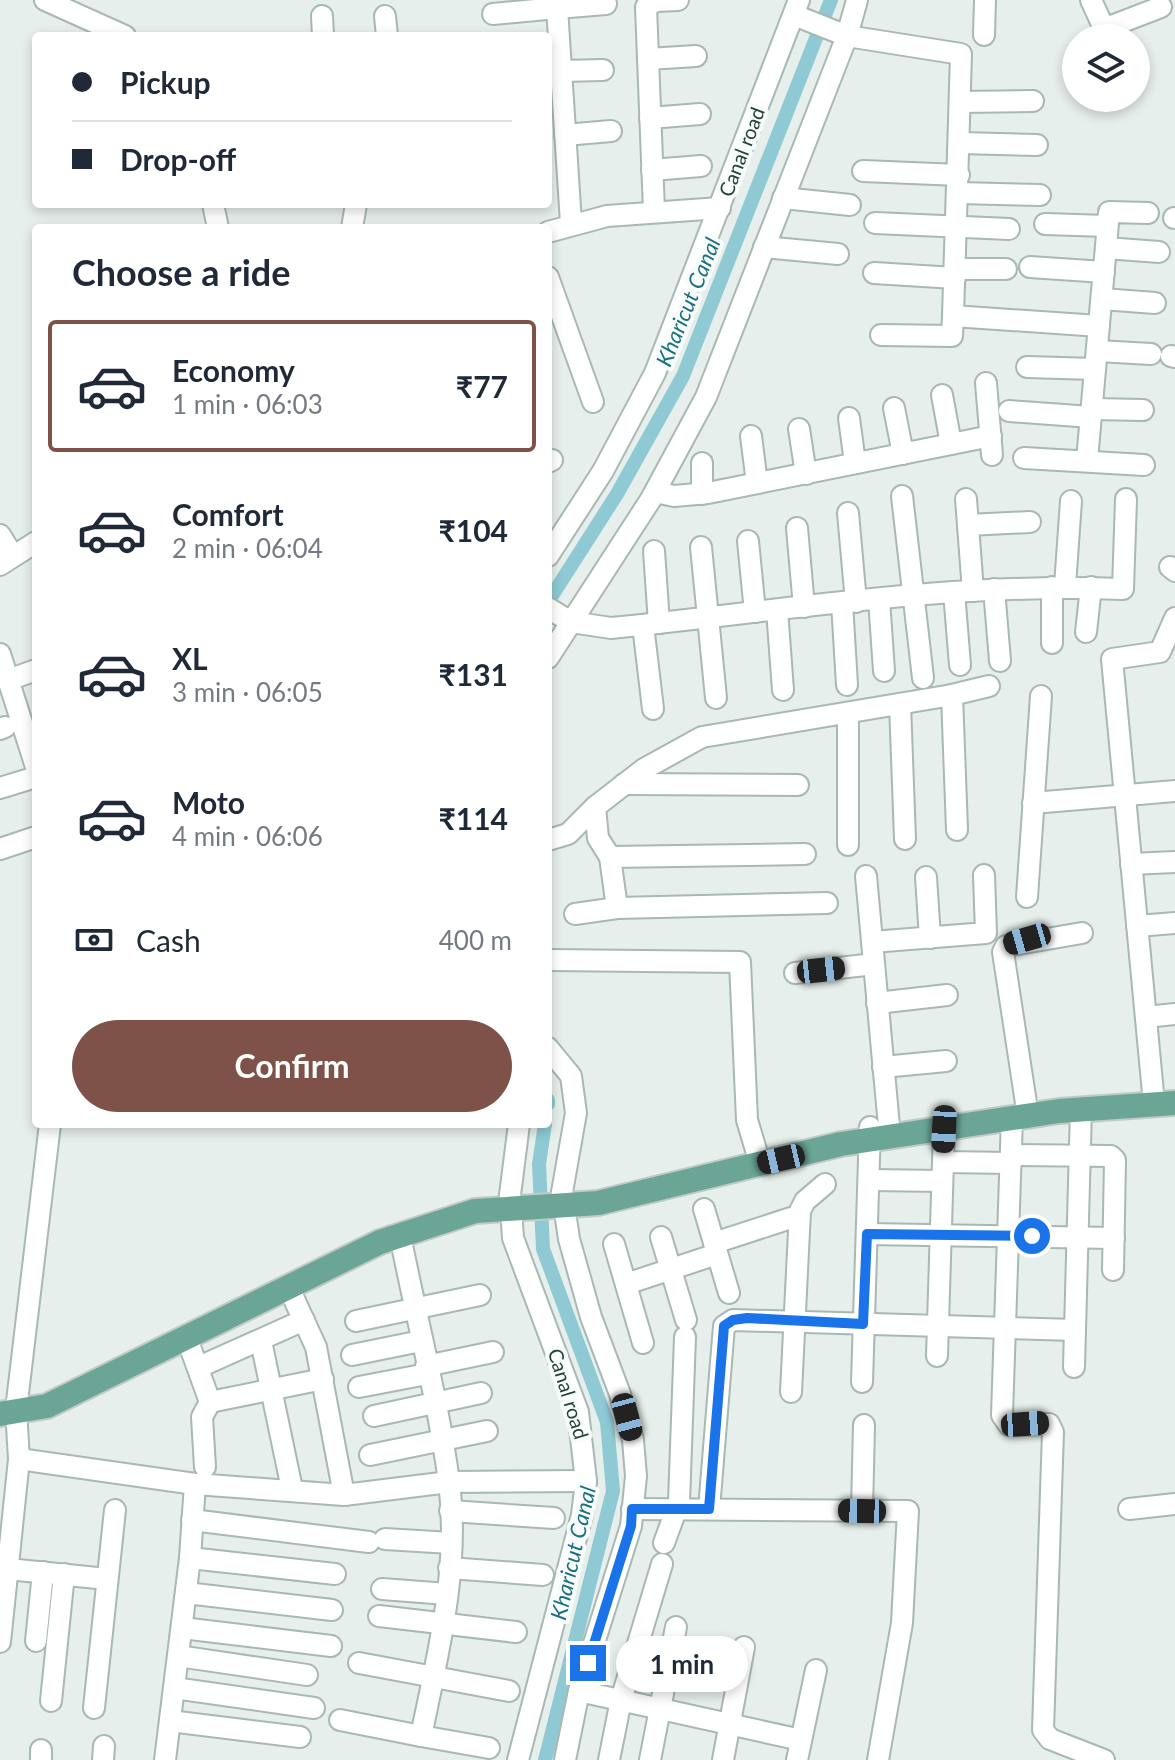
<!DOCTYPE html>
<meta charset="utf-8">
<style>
:root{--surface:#fff;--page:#f2f2f3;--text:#1f2937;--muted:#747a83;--line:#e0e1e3;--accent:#7f5249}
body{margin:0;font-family:Lato,sans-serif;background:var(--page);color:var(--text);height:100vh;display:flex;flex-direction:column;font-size:30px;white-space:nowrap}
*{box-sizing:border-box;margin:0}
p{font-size:26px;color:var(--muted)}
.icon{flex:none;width:44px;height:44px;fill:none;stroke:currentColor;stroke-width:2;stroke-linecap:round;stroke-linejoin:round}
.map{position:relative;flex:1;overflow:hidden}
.details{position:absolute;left:32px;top:224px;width:520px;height:904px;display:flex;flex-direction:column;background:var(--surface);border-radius:8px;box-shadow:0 4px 12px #0003}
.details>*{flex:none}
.hud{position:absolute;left:32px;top:32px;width:520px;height:176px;border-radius:8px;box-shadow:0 4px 12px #0003;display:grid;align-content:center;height:176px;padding:0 40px;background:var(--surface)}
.tools{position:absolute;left:1062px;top:24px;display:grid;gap:16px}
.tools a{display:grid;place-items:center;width:88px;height:88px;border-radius:50%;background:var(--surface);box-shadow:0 4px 12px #0003;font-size:40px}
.end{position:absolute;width:36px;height:36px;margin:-18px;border:10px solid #1a73e8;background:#fff;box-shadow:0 0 0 4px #fff}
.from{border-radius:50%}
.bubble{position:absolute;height:56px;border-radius:28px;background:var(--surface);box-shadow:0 4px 12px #0003;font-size:26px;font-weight:700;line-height:56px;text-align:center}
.car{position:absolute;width:24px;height:48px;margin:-24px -12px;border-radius:10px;box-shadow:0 0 6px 2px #0007;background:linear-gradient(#222 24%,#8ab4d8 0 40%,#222 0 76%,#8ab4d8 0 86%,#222 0)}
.hud b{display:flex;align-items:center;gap:28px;height:76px;font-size:30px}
.hud b+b{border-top:2px solid var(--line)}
.hud i{width:20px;height:20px;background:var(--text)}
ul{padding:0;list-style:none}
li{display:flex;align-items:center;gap:24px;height:132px;margin:0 16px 12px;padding:0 24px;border:4px solid transparent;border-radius:8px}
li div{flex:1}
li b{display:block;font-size:30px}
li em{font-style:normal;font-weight:700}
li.current{border-color:var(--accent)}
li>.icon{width:72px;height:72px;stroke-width:1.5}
h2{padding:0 40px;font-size:36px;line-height:96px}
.pay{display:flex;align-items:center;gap:20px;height:88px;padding:0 40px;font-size:30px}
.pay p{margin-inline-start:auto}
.cta{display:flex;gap:16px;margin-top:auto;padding:16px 40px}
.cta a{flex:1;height:92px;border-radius:48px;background:var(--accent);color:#fff;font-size:32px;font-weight:700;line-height:92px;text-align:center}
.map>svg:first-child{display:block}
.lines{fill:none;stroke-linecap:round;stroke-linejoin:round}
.canal{stroke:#8ec9d4;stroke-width:14}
.minor-casing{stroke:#a8b8b2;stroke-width:24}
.major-casing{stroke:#c2cac8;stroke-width:28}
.minor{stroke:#fff;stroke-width:20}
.major{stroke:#6aa596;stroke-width:24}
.route{stroke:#1a73e8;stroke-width:10}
.labels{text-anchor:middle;stroke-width:8;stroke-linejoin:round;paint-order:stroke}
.street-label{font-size:20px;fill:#24423a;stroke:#f7fbf9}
.water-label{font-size:22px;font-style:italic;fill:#1c6f80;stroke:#f7fbf9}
</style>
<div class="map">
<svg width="1175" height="1760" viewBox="0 0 1175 1760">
<rect width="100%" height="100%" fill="#e6efeb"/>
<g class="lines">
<!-- canal -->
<g class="canal">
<path d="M548,602L617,494L683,376L831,0"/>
<path d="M548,1100V1104"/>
<path d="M545,1760L613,1491L607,1422L543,1249L539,1164L545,1124"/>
</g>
<!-- minor casing -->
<g class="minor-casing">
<g id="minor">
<path d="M45,0L125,36"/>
<path d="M1091,0L1102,24L1109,27L1161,7"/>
<path d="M557,8L606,4"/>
<path d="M493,14L557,8L571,223"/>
<path d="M794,15L847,36L961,54L953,316L1099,326"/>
<path d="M322,16L323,36"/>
<path d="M385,16L387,36"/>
<path d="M984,35L985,0"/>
<path d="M648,59L696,56"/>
<path d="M561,71L603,70"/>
<path d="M960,102L1033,101"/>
<path d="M650,118L700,114"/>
<path d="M565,135L611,131"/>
<path d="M960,143L1037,145"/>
<path d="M652,170L701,166"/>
<path d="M863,171L959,175"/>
<path d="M959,193L1040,195"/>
<path d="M783,198L850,205"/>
<path d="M213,204L218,228"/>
<path d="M654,211L646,7L656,1L678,0"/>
<path d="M1174,218H1175"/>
<path d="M875,223L1009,229"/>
<path d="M1045,224L1107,226"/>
<path d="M352,228L356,204"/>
<path d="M548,232L607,216L720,208"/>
<path d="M764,247L838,254"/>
<path d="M1106,248L1159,252"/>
<path d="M1030,267L1104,272"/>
<path d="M955,269H1006"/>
<path d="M874,273L955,278"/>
<path d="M548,277L593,402"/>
<path d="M1102,299L1155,303"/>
<path d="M881,335L952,336L953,316"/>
<path d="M1097,351L1151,354"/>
<path d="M1171,356L1175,357"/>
<path d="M1027,367L1095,369"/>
<path d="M986,383L992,455"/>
<path d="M942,395L951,444"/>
<path d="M894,408L903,454"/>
<path d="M1092,409L1143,410"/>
<path d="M1009,411L1091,417"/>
<path d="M849,418L855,463"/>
<path d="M799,429L806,474"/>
<path d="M751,436L757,483"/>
<path d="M1024,458L1144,465"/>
<path d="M1087,460L1109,212L1148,213"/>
<path d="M548,462L552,460"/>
<path d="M702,463V494"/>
<path d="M655,492L674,496L708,493L991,436"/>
<path d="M902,496L923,678"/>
<path d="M966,499L973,591"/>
<path d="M848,513L856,602"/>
<path d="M968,525L1030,522"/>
<path d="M797,528L804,607"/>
<path d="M0,535L13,556"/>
<path d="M748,541L755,612"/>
<path d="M701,547L716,698"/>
<path d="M654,551L659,623"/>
<path d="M548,556L603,471L655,373L799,0"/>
<path d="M0,565L36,542"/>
<path d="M1170,567L1175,571"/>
<path d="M1065,586L1071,501"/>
<path d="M1052,587V643"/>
<path d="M994,589L1000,661"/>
<path d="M954,592L960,665"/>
<path d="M879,599L884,671"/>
<path d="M842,603L847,685"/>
<path d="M548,608L571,622L611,628C781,611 951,582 1123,589L1126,499"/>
<path d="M777,610L783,690"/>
<path d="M643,625L653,709"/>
<path d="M1086,632L1091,587"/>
<path d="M0,654L36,767"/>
<path d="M548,658L651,499L706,397L847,36L857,0"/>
<path d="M8,680L36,670"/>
<path d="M952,695L957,830"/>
<path d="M900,704L905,839"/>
<path d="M848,713V845"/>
<path d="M0,729L5,727"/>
<path d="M624,784L798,785"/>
<path d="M0,788L36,777"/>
<path d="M1033,803L1175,791"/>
<path d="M595,807L598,838L610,857"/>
<path d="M548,840L568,834L595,807L644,769L702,737L952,695L989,686"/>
<path d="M0,849L36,837"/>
<path d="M805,854L610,857L617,908L827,903"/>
<path d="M1131,864L1175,862"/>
<path d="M866,876L890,1137"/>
<path d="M926,877L930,938"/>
<path d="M1027,897L1041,696"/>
<path d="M575,914L617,908"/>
<path d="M1137,926L1175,923"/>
<path d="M872,942L986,933L984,875"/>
<path d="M548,960L740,962L747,1120L756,1150"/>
<path d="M795,973L874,964"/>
<path d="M877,1003L947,995"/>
<path d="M1146,1017L1175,1014"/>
<path d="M548,1048L571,1076L576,1113L562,1192L569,1239L591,1317L620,1394L633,1440L636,1476L631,1526L579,1691L565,1760"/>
<path d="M883,1067L946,1061"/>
<path d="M1153,1093L1112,659L1160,652L1175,618"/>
<path d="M1026,1103L1003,952L1006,946L1082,933"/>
<path d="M1012,1118L1002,1415L1009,1425L1049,1424L1053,1432L1043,1730L1050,1739L1104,1760"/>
<path d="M1011,1155L1111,1156L1115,1160L1113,1270"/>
<path d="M943,1162L1011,1163"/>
<path d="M870,1180L942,1181"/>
<path d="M704,1209L729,1293"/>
<path d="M867,1234L1114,1238"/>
<path d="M400,1235C416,1317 438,1399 449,1482C460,1567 438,1654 421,1736L489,1748"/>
<path d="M661,1237L686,1320"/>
<path d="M714,1243L791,1218"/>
<path d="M614,1244L643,1343"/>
<path d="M626,1284L717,1254"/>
<path d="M288,1286L316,1347L344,1495"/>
<path d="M356,1321L480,1295"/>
<path d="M186,1336L210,1402L202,1417L205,1467"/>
<path d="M261,1341L292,1489"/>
<path d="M352,1355L421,1341"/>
<path d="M937,1356L944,1129"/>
<path d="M426,1366L493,1352"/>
<path d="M199,1367L304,1320"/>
<path d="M1074,1367L1081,1109"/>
<path d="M862,1382L870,1127"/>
<path d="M359,1387L427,1374"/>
<path d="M791,1392L800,1211L805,1201L825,1184"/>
<path d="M210,1402L323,1379"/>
<path d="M374,1416L481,1393"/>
<path d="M370,1455L487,1431"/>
<path d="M19,1459L195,1484L190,1558L165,1760"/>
<path d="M195,1484L344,1495L449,1482L586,1481"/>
<path d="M632,1509L908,1511L902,1623L878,1760"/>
<path d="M709,1509L724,1326L733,1320L1074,1330"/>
<path d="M1129,1509L1175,1504"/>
<path d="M450,1511L554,1518"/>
<path d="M862,1511L864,1425"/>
<path d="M192,1520L369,1542"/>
<path d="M385,1539L451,1543"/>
<path d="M664,1543L679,1502L685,1337"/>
<path d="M190,1558L335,1574"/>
<path d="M449,1568L543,1575"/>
<path d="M8,1569L107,1579"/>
<path d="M382,1589L447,1594"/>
<path d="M186,1593L332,1610"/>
<path d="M379,1616L516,1632"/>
<path d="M182,1628L331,1646"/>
<path d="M36,1641L43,1572"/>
<path d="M0,1642L19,1459L16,1410L50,1124"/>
<path d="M178,1656L307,1675"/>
<path d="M359,1663L509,1691"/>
<path d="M174,1688L314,1708"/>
<path d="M579,1691L801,1740"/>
<path d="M51,1701L64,1574"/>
<path d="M94,1708L115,1510"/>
<path d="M340,1720L421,1736"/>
<path d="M170,1721L300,1737"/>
<path d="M41,1750V1760"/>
<path d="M103,1760L104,1746"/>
<path d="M518,1760L582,1515L586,1481L578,1412L513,1238L510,1195L519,1124"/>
<path d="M609,1760L621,1700L662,1564"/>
<path d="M650,1760L676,1627"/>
<path d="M723,1760L744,1647"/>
<path d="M797,1760L816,1670"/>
</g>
</g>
<!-- major casing -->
<g class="major-casing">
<path id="major" d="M0,1414L47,1406L380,1242L475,1211L598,1203L841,1144L1059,1111L1175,1103"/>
</g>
<!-- minor -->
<use href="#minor" class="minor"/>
<!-- major -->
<use href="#major" class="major"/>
</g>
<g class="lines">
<!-- route -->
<path class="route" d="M588,1663L631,1526L632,1509H709L724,1326L733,1320L747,1318L863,1324L867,1234L1032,1236"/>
</g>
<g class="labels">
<!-- street labels -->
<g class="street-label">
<text transform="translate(742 152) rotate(-69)" y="7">Canal road</text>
<text transform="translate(568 1394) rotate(73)" y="7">Canal road</text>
</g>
<!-- water labels -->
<g class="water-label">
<text transform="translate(688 302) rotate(-68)" y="8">Kharicut Canal</text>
<text transform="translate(573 1553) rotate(-77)" y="8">Kharicut Canal</text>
</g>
</g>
</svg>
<div class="tools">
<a><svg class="icon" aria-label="layers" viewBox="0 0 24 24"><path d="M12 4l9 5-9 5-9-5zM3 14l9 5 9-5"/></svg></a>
</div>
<i class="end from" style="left:1032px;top:1236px"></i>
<i class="end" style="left:588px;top:1663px"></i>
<div class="bubble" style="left:616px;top:1636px;width:132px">1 min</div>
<i class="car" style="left:1027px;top:939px;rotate:254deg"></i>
<i class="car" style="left:821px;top:970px;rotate:84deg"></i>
<i class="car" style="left:944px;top:1129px;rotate:183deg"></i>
<i class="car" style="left:781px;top:1159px;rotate:257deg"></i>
<i class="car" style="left:627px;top:1417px;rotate:165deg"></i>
<i class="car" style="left:1025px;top:1424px;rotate:86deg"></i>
<i class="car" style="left:862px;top:1511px;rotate:271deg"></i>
<div class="hud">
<b><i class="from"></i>Pickup</b>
<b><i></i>Drop-off</b>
</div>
<section class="details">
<h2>Choose a ride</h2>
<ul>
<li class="current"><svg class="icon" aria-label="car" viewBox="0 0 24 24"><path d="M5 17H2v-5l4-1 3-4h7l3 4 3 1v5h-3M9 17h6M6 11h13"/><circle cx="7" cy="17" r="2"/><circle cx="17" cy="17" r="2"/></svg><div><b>Economy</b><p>1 min · 06:03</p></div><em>₹77</em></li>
<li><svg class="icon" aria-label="car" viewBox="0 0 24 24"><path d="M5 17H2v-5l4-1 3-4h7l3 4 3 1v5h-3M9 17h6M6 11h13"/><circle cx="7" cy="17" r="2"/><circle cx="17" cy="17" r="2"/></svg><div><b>Comfort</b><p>2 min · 06:04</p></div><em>₹104</em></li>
<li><svg class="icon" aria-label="car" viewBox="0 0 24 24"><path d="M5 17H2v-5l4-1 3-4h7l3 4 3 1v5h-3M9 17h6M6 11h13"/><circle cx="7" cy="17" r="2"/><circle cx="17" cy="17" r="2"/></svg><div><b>XL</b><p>3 min · 06:05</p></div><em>₹131</em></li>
<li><svg class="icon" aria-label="car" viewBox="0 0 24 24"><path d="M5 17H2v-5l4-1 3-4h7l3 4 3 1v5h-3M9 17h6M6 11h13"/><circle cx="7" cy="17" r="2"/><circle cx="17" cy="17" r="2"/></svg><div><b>Moto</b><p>4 min · 06:06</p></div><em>₹114</em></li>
</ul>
<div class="pay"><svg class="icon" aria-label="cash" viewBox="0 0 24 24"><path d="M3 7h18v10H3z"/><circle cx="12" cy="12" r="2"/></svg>Cash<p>400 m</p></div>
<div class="cta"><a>Confirm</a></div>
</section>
</div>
